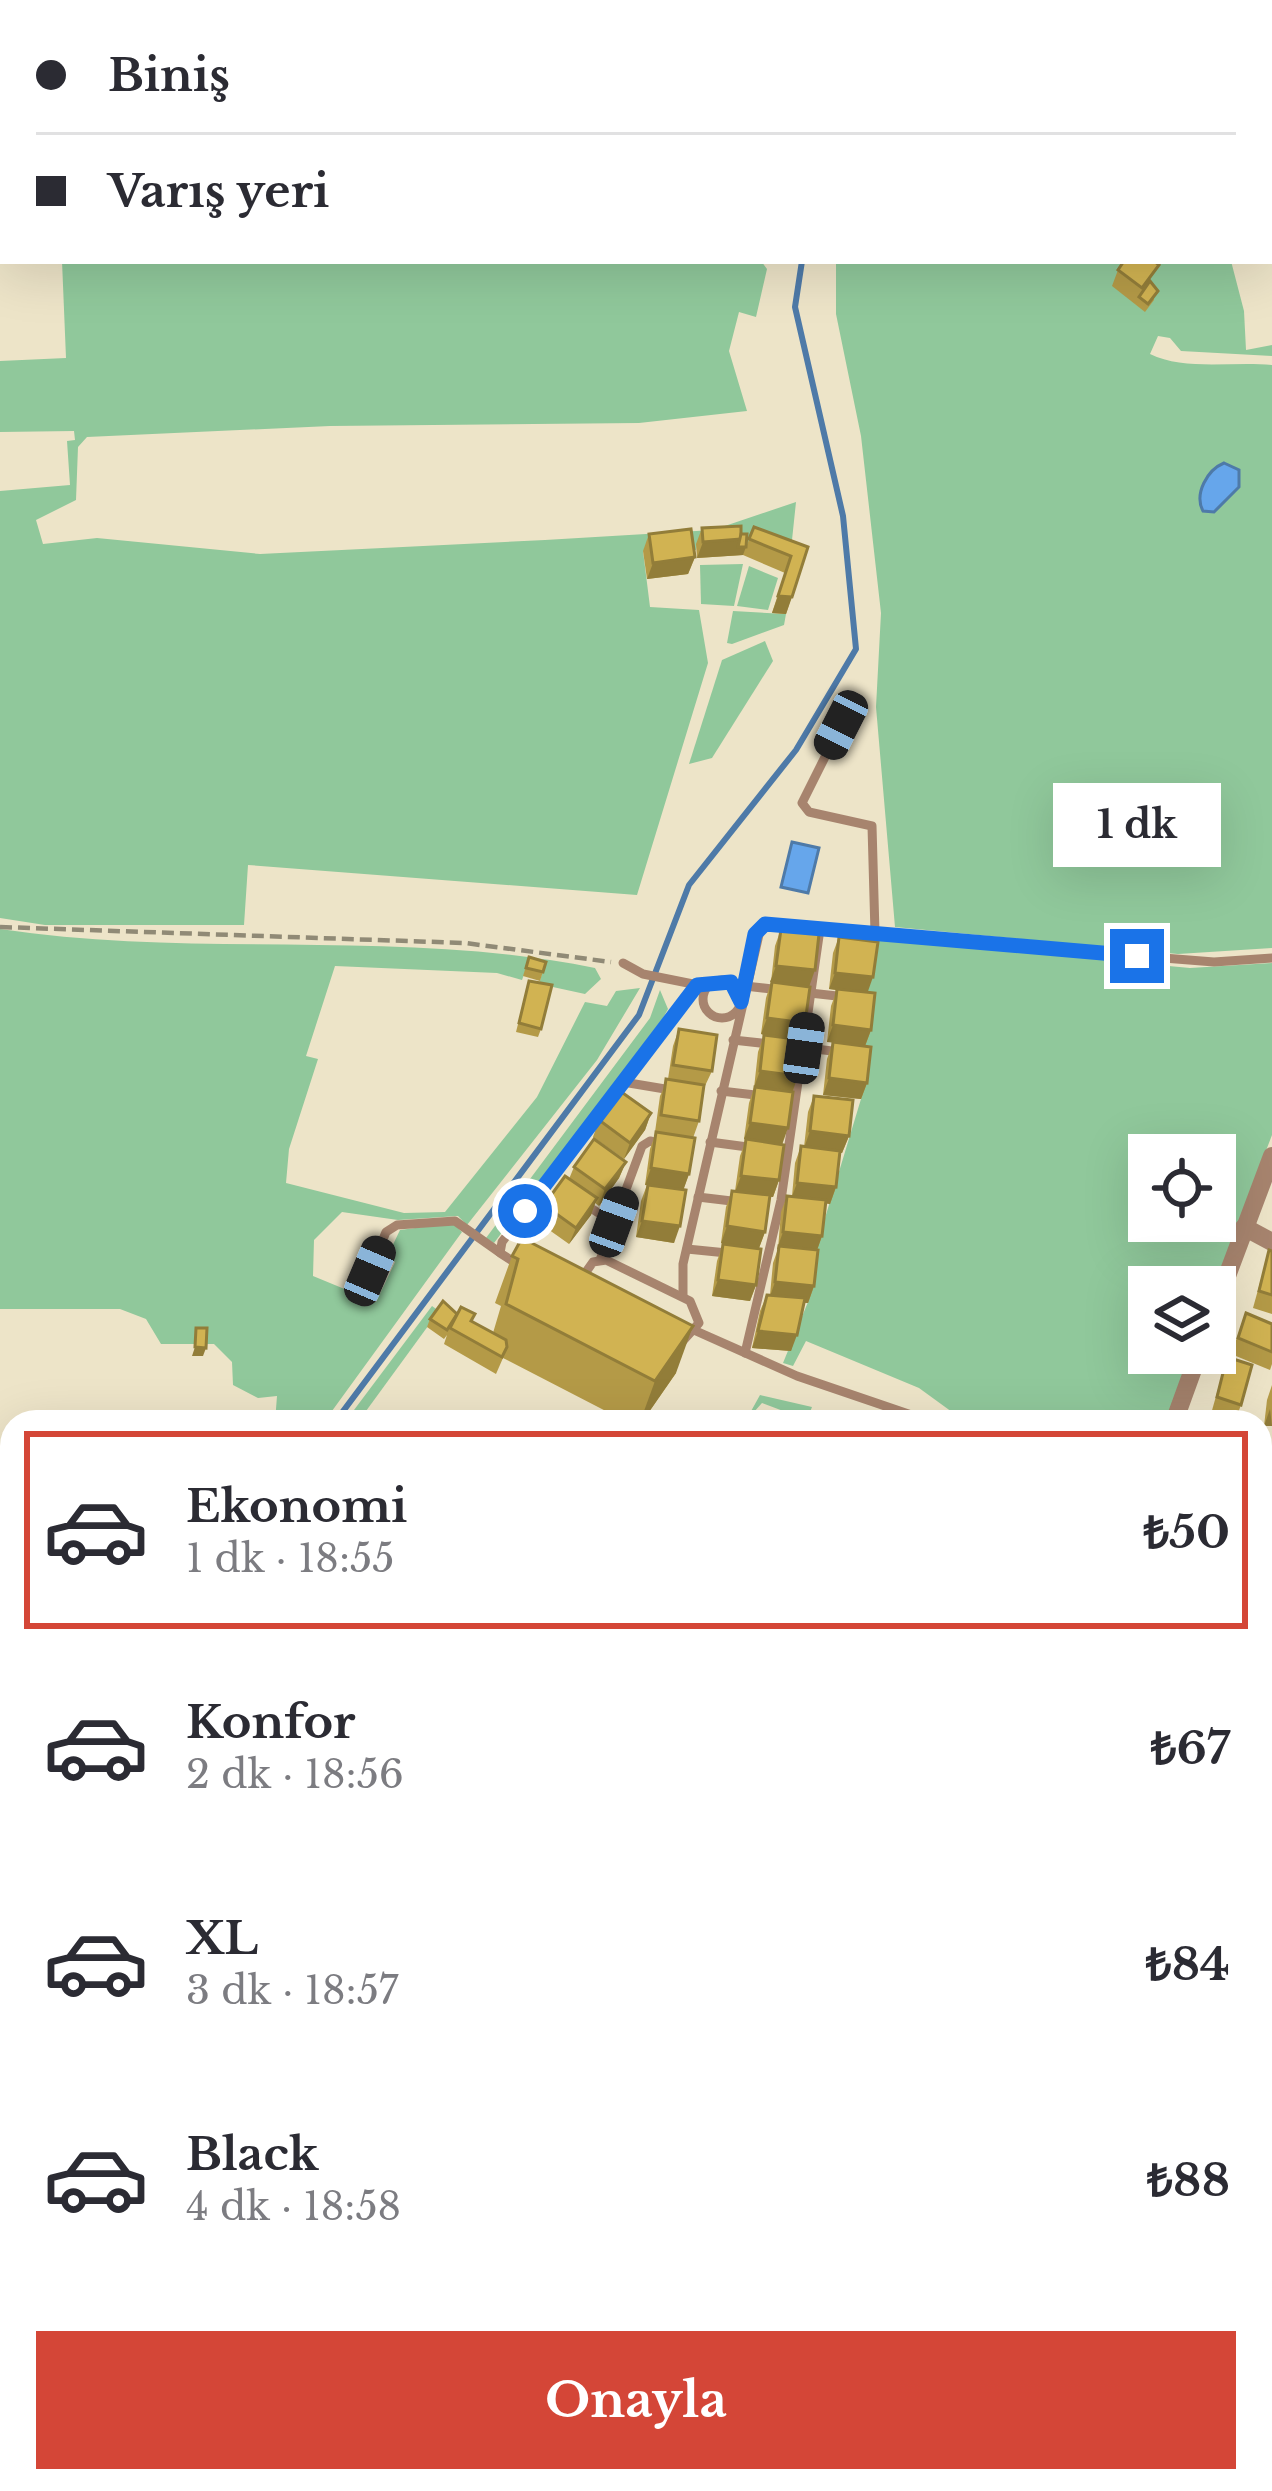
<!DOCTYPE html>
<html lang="tr">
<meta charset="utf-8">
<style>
:root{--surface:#fff;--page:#f7f7f7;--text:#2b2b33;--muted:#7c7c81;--line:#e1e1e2;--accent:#d44637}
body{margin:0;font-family:"Libre Baskerville",serif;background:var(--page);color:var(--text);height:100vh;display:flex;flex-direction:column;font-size:45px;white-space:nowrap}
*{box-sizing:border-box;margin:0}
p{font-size:39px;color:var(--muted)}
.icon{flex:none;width:66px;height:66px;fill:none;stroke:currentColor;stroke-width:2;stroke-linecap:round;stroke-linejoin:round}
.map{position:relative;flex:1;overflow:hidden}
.sheet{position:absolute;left:0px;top:1410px;width:1272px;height:1083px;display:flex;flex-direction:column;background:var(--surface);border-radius:36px 36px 0 0;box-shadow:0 12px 48px #0002}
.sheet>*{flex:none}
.banner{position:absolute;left:0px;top:0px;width:1272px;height:264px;box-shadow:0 12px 48px #0002;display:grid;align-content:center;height:264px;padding:0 36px;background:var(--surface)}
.tools{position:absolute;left:1128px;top:1134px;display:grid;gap:24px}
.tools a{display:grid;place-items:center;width:108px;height:108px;border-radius:0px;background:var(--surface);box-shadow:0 12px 48px #0002;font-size:60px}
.end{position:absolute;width:54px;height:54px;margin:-27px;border:15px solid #1a73e8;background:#fff;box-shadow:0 0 0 6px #fff}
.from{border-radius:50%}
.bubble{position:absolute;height:84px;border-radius:0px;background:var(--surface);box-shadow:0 12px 48px #0002;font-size:39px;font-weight:800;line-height:84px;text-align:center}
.car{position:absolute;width:36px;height:72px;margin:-36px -18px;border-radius:15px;box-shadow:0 0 9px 3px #0007;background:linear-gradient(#222 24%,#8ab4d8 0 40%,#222 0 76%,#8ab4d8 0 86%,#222 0)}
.banner b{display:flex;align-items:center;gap:42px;height:114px;font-size:45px}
.banner b+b{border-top:3px solid var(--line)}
.banner i{width:30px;height:30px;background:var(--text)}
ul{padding:21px 0 0;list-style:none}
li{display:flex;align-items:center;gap:36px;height:198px;margin:0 24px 18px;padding:0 12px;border:6px solid transparent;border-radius:0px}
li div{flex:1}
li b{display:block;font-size:45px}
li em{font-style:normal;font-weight:800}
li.active{border-color:var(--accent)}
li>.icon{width:108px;height:108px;stroke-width:1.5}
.action{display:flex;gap:24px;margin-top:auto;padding:24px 36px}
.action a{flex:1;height:138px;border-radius:0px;background:var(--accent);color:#fff;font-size:48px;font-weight:800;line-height:138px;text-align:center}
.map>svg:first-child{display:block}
.green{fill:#90c89b;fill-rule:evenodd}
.water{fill:#66a6eb;stroke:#4e7aa8;stroke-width:3}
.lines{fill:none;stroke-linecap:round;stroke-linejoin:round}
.stream{stroke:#4e7aa8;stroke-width:6}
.path{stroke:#908a76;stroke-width:4.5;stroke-dasharray:12 6;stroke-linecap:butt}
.service{stroke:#a7846e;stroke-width:9}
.minor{stroke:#a7846e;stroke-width:18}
.wall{fill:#b49a47}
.shaded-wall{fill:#927d39}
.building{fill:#d1b352;stroke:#927d39;stroke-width:3}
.route{stroke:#1a73e8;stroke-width:15}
</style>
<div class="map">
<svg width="1272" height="2491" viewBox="0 0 1272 2491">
<rect width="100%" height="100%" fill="#ede4c8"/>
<!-- green -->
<g class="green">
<path d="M861,0H1272V99L1269,3Z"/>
<path d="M62,261H761L767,269L756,317L739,312L729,351L747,411L639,423L330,426L87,437L78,447L76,500L36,520L43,544L97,538L260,554L545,540L713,530L796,502L790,559L697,545L696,550L643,551L650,607L699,610L708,663L637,895L248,865L244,925H45L0,918V491L70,485L67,441L75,440L74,431L0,432V361L66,358Z"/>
<path d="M836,261H1231L1244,311L1246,350L1272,345V356L1181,351L1170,338L1158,336L1150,354C1184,371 1233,361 1272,365V948L1178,954L895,927L876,707L881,613L861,436L836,314ZM1224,463L1239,470V487L1223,498L1199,493L1210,473Z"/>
<path d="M743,564L734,606L701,604L700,565Z"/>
<path d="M749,566L778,578L768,610L737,606Z"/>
<path d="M733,611L786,614L784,625L732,644L727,643Z"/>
<path d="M765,641L773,661L712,758L689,764L722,660Z"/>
<path d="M0,929C197,959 398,928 595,968L601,979L585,994L539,984L543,970L527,966L522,980L497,973L335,966L306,1056L318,1059L289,1149L286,1183L404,1213L445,1212L537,1097L585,1002L607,1006L616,991L640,988L597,1060L467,1225L458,1216L398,1220L342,1212L314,1240L313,1276L376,1302L395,1262L387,1257L400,1230L453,1223L462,1232L324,1422H275L277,1396L258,1398L233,1385L232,1362L214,1344H161L146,1319L120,1309H0Z"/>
<path d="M891,940L1190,968L1272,963V1135L1214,1287H1149V1353H1191L1167,1422H979L952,1412L919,1388L806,1341L793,1366L783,1363L808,1302L820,1217L825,1218L861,1099L865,1064L859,943ZM1149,1155H1215V1221H1149Z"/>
<path d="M660,990L668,1009L663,1018L494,1243L486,1238L650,1018Z"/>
<path d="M432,1306L439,1311L358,1422H345Z"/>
<path d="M760,1395L812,1407L807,1420L762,1403L745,1422Z"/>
</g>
<!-- water -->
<g class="water">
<path d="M1224,463L1239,470V487L1214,512L1203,511C1194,494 1207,470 1224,463Z"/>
<path d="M792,842L819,848L808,893L781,887Z"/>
<path d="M0,1485H12V2481H1260V1798L1272,1804V2491H0Z"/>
</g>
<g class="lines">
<!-- stream -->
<g class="stream">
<path d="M836,0V3"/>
<path d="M335,1422L639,1015L689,885L796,750L856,649L843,516L795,307L802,261"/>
</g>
<!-- path -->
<path class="path" d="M0,927L465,943L611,962"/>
<!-- service -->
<g class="service">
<path d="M841,725L802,803L809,812L872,826L875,933"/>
<path d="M623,963L643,974L698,985"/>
<circle cx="722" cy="999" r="19"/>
<path d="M745,986L781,990"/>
<path d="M810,993L846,997"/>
<path d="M733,1040L770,1044"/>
<path d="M798,1047L841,1052"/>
<path d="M623,1082L671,1090"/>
<path d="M721,1091L764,1096"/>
<path d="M710,1142L755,1148"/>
<path d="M698,1197L740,1202"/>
<path d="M583,1203L614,1223"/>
<path d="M687,1249L727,1253"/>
<path d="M600,1260L642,1146L650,1141L663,1144"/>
<path d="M517,1264L500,1253L502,1242L696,985"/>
<path d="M370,1271L386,1232L397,1225L455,1221L499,1252"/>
<path d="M581,1279L593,1262L606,1260L690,1301L699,1323L681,1343"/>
<path d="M683,1296V1264L761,926L1214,962L1272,958"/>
<path d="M696,1331L797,1376L932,1422"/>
<path d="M745,1353L781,1200L820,929"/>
</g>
<!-- minor -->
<g class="minor">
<path d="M1244,1227L1272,1242"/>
<path d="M1215,1308L1272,1156"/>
<path d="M1174,1422L1199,1353"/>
<path d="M1260,1465L1272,1466"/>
<path d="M1260,1513L1272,1514"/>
</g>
</g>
<!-- wall -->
<g class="wall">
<path d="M1118,270L1152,283L1154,300L1145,312L1112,286Z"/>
<path d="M754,527L808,547L786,614L772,613L785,573L743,555L697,558L696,544L702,528L741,534L746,547Z"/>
<path d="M649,534L695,557L688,574L647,579L643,551Z"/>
<path d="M781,929L809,987L805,1023L799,1039L793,1092L782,1144L779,1180L773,1197H770L765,1232L759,1248L721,1243L726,1207L732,1191H735L740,1156L746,1140L744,1139L749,1103L754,1088L758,1052L764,1035L761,1034L766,998L771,982L775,946Z"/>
<path d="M839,937L868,993L871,1030L865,1046L867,1083L861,1099L823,1095L827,1059L833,1042H827L831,1006L837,990L829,989L833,953Z"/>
<path d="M529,957L546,962L540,981L523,976Z"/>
<path d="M529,981L541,1029L538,1037L516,1032Z"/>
<path d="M679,1029L712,1071L704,1088L699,1121L693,1138L655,1132L660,1096L668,1079L673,1046Z"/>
<path d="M814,1096L849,1136L842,1153L840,1152L836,1187L830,1204L826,1203L822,1236L817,1250L814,1286L808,1303H804L791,1351L752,1348L760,1311L767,1295H770L773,1263L778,1249L781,1212L787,1196H792L795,1163L801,1146L804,1147L808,1112Z"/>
<path d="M651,1113L645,1130L624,1159L593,1137L599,1120Z"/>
<path d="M656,1132L689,1174L683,1190L674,1243L636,1237L641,1201L647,1185H645L650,1149Z"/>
<path d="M626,1162L619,1178L599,1206L595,1203L591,1215L569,1244L538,1222L544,1205L569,1179L574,1167Z"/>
<path d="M723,1244L756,1285L750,1301L712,1296L717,1261Z"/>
<path d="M1269,1250L1272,1251V1314L1253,1308Z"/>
<path d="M512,1256L676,1373L642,1422H627L503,1358L496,1374L444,1344L447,1335L444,1339L427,1327L430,1319L457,1314H475L472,1322L493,1333L501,1306L495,1303Z"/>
<path d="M1246,1313L1272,1324V1364L1270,1370L1231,1354Z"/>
<path d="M1227,1357L1241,1405L1235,1421L1211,1414Z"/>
<path d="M1272,1385V1426H1264L1267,1400Z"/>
</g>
<!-- shaded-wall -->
<g class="shaded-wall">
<path d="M741,539L746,547L743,555L697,558L703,542Z"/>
<path d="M695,557L688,574L647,579L653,563Z"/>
<path d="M778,596L792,597L786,614L772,613Z"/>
<path d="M776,966L815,970L809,987L770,982Z"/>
<path d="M835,973L873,977L867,994L829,989Z"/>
<path d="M767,1018L805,1023L799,1039L761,1034Z"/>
<path d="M833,1025L871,1030L865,1046L827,1042Z"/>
<path d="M760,1071L798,1076L792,1093L754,1087Z"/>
<path d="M829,1078L867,1083L861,1099L823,1095Z"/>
<path d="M651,1113L645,1130L624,1159L630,1143Z"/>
<path d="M750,1123L788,1128L782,1145L744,1139Z"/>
<path d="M810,1131L849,1136L842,1153L804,1148Z"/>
<path d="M626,1162L619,1178L599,1206L605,1189Z"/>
<path d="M651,1168L689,1174L683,1191L645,1185Z"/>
<path d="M741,1176L779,1180L773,1197L735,1192Z"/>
<path d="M797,1183L836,1187L830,1204L791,1199Z"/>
<path d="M597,1198L591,1215L569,1244L576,1228Z"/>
<path d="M642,1221L680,1226L674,1243L636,1237Z"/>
<path d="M727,1226L765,1232L759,1248L721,1243Z"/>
<path d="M783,1232L822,1236L816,1253L777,1249Z"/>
<path d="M718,1280L756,1285L750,1301L712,1296Z"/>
<path d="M775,1282L814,1286L808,1303L769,1299Z"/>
<path d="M693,1326L676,1373L642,1422H640L655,1381Z"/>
<path d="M758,1331L797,1335L791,1351L752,1348Z"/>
<path d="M195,1347L206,1348L203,1356H192Z"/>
<path d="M1270,1409L1272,1426H1264Z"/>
</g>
<!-- building -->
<g class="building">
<path d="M1124,261H1154L1159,265L1142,288L1118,270Z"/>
<path d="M1150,281L1158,291L1148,304L1139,297Z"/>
<path d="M741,526V539L703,542L702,528Z"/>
<path d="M754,527L808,547L792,597L778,596L791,556L749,539Z"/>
<path d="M691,529L695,557L653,563L649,534Z"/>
<path d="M741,534H747L746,547H738Z"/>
<path d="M781,929L819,934L815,970L776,966Z"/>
<path d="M839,937L878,942L873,977L835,973Z"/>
<path d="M529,957L546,962L543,972L526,968Z"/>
<path d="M529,981L552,985L541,1029L519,1023Z"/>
<path d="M772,982L810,987L805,1023L767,1018Z"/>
<path d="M837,989L875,993L871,1030L833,1025Z"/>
<path d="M679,1029L717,1035L712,1071L673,1065Z"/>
<path d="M764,1035L803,1040L798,1076L760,1071Z"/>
<path d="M833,1042L871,1047L867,1083L829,1078Z"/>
<path d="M666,1079L704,1085L699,1121L661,1115Z"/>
<path d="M755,1087L793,1092L788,1128L750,1123Z"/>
<path d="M620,1091L651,1113L630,1143L599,1120Z"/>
<path d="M814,1096L853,1100L849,1136L810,1131Z"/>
<path d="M656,1132L695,1138L689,1174L651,1168Z"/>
<path d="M594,1139L626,1162L605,1189L574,1167Z"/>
<path d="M746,1139L784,1145L779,1180L741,1176Z"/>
<path d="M801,1146L840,1151L836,1187L797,1183Z"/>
<path d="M565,1176L597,1198L576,1228L544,1205Z"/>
<path d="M648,1185L686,1190L680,1226L642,1221Z"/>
<path d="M732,1191L770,1195L765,1232L727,1226Z"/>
<path d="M787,1196L826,1200L822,1236L783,1232Z"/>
<path d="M522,1238L693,1326L655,1381L506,1304L518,1259L512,1256Z"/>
<path d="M723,1244L761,1249L756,1285L718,1280Z"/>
<path d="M779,1246L818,1250L814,1286L775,1282Z"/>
<path d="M1269,1250L1272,1251V1295L1259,1291Z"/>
<path d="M767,1295L805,1298L797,1335L758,1331Z"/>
<path d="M443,1301L457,1314L447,1330L430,1319Z"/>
<path d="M461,1307L475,1314L471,1321L506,1340L507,1347L502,1357L450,1328Z"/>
<path d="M1246,1313L1272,1324V1352L1238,1338Z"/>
<path d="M196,1328H207L206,1348L195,1347Z"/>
<path d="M1227,1357L1252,1365L1241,1405L1217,1397Z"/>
</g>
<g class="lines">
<!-- route -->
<path class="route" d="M525,1211L697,985L731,982L741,1002L755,934L765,924L1137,956"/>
</g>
</svg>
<div class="tools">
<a><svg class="icon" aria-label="locate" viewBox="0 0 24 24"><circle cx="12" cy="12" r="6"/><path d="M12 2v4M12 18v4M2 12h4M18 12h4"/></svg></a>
<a><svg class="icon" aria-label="layers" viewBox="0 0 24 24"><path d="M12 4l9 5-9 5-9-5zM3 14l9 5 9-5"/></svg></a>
</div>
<i class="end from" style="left:525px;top:1211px"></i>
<i class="end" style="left:1137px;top:956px"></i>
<div class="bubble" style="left:1053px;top:783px;width:168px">1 dk</div>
<i class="car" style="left:841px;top:725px;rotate:207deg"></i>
<i class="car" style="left:804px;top:1048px;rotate:8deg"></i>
<i class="car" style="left:614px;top:1222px;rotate:20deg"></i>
<i class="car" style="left:370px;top:1271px;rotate:23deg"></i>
<div class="banner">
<b><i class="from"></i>Biniş</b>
<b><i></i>Varış yeri</b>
</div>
<section class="sheet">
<ul>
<li class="active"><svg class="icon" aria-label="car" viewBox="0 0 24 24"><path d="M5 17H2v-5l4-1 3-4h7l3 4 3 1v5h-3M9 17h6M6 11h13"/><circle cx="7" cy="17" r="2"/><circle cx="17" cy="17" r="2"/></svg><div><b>Ekonomi</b><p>1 dk · 18:55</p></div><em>₺50</em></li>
<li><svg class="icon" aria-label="car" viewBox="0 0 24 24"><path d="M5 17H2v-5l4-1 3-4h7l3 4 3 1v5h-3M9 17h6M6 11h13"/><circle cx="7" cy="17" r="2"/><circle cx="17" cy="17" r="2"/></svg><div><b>Konfor</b><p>2 dk · 18:56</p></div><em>₺67</em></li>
<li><svg class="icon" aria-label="car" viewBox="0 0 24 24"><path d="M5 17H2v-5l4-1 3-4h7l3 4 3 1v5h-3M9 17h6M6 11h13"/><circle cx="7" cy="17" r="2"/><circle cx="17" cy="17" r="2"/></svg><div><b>XL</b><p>3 dk · 18:57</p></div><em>₺84</em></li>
<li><svg class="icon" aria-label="car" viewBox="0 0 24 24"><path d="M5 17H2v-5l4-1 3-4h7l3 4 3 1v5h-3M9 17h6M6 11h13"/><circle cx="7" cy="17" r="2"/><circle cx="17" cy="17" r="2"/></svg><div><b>Black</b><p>4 dk · 18:58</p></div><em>₺88</em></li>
</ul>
<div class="action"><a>Onayla</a></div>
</section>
</div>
